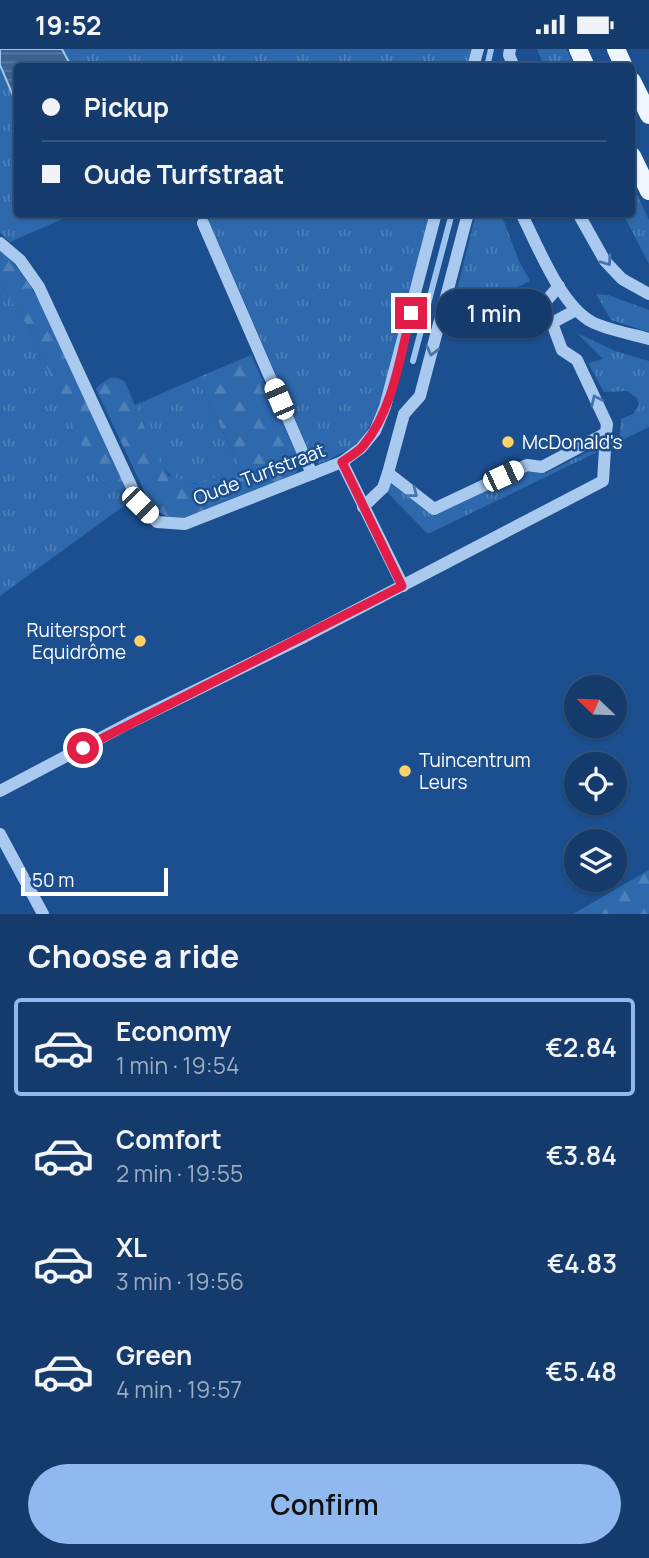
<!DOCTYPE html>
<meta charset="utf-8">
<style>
:root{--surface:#143b6b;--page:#214673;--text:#f1f3f6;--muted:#9dadc1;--line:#33557e;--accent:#90b9f0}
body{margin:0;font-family:Manrope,sans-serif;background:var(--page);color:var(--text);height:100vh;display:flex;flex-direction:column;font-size:26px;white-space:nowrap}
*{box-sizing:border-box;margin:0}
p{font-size:23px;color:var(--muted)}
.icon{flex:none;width:38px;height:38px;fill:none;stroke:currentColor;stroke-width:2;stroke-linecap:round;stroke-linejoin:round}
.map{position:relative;height:865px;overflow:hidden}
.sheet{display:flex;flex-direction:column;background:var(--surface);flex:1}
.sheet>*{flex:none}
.guide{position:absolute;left:14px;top:14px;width:621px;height:154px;border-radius:7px;box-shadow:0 2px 5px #0004,0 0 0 2px var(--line);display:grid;align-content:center;height:154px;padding:0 28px;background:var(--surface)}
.needle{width:46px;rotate:293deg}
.controls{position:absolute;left:564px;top:626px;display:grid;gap:14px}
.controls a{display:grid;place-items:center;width:63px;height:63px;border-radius:50%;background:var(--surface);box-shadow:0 2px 5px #0004,0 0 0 2px var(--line);font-size:35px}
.scale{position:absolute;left:21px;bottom:18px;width:147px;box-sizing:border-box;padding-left:7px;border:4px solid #fff;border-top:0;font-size:19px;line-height:24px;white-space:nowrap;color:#fff;-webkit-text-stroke:5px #1b4f8f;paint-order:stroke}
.end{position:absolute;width:32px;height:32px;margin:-16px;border:9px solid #e11d48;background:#fff;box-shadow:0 0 0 4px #fff}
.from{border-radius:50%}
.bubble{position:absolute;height:49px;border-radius:24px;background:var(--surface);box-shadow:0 2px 5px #0004,0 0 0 2px var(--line);font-size:23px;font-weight:600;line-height:49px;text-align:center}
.car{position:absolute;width:21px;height:42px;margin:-21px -10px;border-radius:9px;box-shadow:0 0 5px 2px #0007;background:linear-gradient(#fff 24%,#345 0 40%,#fff 0 76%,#345 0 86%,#fff 0)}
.guide b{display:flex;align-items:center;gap:24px;height:66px;font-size:26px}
.guide b+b{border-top:2px solid var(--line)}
.guide i{width:18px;height:18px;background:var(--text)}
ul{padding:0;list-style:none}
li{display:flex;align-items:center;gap:21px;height:98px;margin:0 14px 10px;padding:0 14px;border:4px solid transparent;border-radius:7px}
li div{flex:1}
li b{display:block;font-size:26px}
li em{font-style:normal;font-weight:600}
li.current{border-color:var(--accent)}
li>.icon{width:63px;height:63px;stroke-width:1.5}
h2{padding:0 28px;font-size:32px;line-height:84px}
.button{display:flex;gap:14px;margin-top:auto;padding:14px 28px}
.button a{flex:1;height:80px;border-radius:42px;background:var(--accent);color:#111;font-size:28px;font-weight:600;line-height:80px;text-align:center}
.status{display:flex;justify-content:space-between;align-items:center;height:49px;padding:0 35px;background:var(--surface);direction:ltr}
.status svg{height:19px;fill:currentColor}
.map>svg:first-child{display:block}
.grass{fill:url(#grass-tufts)}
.forest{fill:url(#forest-firs)}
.water{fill:url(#water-rules);stroke:#9cc4f0;stroke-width:2}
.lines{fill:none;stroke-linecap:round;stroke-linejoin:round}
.stream{stroke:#9cc4f0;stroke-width:6}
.minor{stroke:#a9c9ee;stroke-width:12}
.major{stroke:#f0f6ff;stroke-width:18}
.oneway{stroke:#4674ac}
.route{stroke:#e11d48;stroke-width:9}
.poi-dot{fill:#ffd166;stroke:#1b4f8f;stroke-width:2.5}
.labels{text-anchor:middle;stroke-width:5;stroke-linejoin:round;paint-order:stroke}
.poi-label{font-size:19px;fill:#fff;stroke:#1b4f8f;text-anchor:start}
.street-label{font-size:19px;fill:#fff;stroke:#1b4f8f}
</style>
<div class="status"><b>19:52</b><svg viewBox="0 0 49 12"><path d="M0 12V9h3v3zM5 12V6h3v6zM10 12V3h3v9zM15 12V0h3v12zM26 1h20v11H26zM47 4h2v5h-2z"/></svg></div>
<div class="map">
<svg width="649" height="865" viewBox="0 0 649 865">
<defs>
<pattern id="grass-tufts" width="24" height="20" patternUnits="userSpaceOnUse" patternTransform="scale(1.75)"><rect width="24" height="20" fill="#2e69ad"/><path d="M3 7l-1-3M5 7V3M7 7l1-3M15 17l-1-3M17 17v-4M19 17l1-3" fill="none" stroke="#4d80b9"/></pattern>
<pattern id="forest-firs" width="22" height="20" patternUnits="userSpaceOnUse" patternTransform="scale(1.75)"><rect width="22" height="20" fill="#2e69ad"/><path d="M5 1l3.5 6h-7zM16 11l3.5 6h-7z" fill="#4d80b9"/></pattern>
<pattern id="water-rules" width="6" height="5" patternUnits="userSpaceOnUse" patternTransform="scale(1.75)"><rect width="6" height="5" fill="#3c6290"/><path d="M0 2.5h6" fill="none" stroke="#597aa1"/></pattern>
</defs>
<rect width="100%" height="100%" fill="#1b4f8f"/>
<!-- grass -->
<g class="grass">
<path d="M62,0H472L467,18H71Z"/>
<path d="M537,0H566L575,17H544Z"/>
<path d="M0,16L17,56L18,164L74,165L10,193L0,184Z"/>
<path d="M632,135L649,171V215L623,165L632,164Z"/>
<path d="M206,165H430L383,346C366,389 362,396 319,415L313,411Z"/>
<path d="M476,165H501L519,212L530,232L449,272Z"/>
<path d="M0,234L31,283L99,431L132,451L0,547Z"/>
<path d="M596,245L608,246L649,261V283L611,271Z"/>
<path d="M577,284L615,302L649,312V378L428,485L387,443L390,434L434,467L534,418L546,424L620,387L621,370L633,365L639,356L637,349L627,342L604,343L588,314L603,310Z"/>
<path d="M197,329L239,416C226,423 208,435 193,434C157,434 146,383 135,356Z"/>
</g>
<!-- forest -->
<g class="forest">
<path d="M0,201C18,217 29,233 40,254L132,451L99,431L88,411L31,283L0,234Z"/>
<path d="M251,306L301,415L296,424L224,457L181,470L170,469L157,462L149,452L96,340C105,330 114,324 125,333L158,410L168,426L194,435L213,429L239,416L197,329Z"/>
<path d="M649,821V865H573Z"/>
</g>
<!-- water -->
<path class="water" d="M0,0H62L71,17L18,18L17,56L0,16Z"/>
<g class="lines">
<!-- stream -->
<g class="stream">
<path d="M487,18L491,0"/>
<path d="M413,312L452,164"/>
</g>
<!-- minor -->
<g class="minor">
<path d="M510,0L509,6L514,18"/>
<path d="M473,18L478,0"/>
<path d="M468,164L420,347L404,365L388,424L434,460L527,416L542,418L606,384L607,375L577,311L562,301L552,274L535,265L559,237"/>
<path d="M521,164C537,195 560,256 592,273C608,281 631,285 649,290"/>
<path d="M578,164L605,212L622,230L649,245"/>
<path d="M203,174L312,425"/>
<path d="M0,194L20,211L39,238L140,456L157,473L185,475L342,413L361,399L375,382L385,358L436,164"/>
<path d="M552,274L576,261"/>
<path d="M342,413L403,537"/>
<path d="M363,458L383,439L388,424"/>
<path d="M0,742L129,674L304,588L603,432L606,384"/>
<path d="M0,785L43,865"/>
</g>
<!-- major -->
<g class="major">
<path d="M578,0L586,18"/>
<path d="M616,0L624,18"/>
<path d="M632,32L649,66"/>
<path d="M632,107L649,142"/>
</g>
</g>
<!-- one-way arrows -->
<defs><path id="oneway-chevron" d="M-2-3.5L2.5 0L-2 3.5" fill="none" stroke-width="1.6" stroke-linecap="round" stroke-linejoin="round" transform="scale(1.75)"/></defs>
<g class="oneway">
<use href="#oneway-chevron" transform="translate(607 212) rotate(54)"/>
<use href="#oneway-chevron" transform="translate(432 302) rotate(104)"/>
<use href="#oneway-chevron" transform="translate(596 351) rotate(-115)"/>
<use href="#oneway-chevron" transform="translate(413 444) rotate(38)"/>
</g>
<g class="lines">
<!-- route -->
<path class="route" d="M83,699L402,537L342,413C349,408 358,403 363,397C393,361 400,308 411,264"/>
</g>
<!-- markers -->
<g class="poi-dot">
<circle cx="508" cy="393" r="7"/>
<circle cx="140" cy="592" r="7"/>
<circle cx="405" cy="722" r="7"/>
</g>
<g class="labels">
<!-- poi labels -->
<g class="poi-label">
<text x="522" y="400">McDonald's</text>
<text x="126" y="588" text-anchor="end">Ruitersport<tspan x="126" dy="22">Equidrôme</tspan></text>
<text x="419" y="718">Tuincentrum<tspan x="419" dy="22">Leurs</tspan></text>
</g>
<!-- street labels -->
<g class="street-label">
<text transform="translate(259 425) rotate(-21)" y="7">Oude Turfstraat</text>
</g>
</g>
</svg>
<div class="controls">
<a><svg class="needle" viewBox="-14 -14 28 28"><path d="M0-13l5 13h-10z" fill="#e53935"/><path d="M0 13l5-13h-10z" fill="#9dadc1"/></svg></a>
<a><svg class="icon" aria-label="locate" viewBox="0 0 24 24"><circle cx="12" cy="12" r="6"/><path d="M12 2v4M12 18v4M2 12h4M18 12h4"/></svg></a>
<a><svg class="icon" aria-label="layers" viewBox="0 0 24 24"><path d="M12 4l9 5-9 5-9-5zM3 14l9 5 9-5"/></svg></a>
</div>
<div class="scale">50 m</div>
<i class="end from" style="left:83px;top:699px"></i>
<i class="end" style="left:411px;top:264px"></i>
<div class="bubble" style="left:436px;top:240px;width:116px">1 min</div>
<i class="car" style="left:279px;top:350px;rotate:337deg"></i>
<i class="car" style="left:503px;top:427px;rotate:65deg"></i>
<i class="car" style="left:140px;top:456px;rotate:135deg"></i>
<div class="guide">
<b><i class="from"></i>Pickup</b>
<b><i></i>Oude Turfstraat</b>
</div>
</div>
<section class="sheet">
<h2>Choose a ride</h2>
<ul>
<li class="current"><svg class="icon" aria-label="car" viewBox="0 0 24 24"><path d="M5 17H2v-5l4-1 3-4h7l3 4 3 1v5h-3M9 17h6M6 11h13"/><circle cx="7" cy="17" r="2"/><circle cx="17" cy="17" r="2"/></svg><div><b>Economy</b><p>1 min · 19:54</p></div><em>€2.84</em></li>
<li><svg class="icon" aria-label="car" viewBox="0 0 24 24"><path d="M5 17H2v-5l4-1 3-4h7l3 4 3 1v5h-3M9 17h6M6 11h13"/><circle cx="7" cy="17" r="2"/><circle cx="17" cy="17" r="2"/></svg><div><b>Comfort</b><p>2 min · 19:55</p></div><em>€3.84</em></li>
<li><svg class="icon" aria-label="car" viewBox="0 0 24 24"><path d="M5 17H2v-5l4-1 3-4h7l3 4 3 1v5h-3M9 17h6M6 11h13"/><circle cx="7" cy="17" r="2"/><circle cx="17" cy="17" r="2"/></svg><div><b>XL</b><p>3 min · 19:56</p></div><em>€4.83</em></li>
<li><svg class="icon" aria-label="car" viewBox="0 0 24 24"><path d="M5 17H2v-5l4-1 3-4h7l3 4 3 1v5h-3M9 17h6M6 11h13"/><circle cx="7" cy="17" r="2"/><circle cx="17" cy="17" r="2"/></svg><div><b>Green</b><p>4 min · 19:57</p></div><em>€5.48</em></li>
</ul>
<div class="button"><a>Confirm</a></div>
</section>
